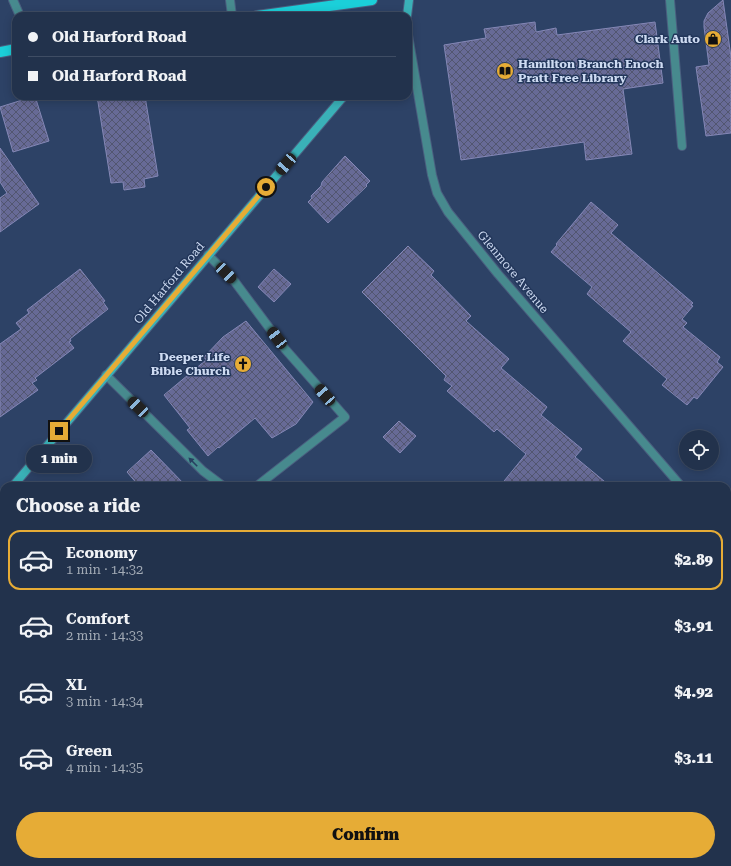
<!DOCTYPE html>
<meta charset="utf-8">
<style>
:root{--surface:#22324c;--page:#2e3e56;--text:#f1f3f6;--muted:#a2aab5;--line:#3f4d64;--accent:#e6ac36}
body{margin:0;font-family:"Roboto Serif",serif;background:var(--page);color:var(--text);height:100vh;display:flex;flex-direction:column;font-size:15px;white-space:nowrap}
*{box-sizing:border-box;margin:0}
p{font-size:13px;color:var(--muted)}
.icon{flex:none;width:22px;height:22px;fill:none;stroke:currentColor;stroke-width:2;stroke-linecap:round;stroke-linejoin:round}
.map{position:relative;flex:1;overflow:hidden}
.side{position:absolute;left:0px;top:482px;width:731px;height:384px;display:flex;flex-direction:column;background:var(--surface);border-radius:12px 12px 0 0;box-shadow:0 2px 10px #0003,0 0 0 1px var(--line)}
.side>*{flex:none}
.guide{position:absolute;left:12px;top:12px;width:400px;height:88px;border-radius:12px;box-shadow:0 2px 10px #0003,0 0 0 1px var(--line);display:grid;align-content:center;height:88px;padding:0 16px;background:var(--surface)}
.controls{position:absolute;left:679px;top:430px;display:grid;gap:8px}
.controls a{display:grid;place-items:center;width:40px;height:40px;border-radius:50%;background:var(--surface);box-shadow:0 2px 10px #0003,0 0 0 1px var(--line);font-size:20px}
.end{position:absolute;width:18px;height:18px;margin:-9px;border:5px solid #e6ac36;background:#111;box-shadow:0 0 0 2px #111}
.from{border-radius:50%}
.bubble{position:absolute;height:28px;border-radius:14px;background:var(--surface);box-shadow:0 2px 10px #0003,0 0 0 1px var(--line);font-size:13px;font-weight:800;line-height:28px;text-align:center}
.car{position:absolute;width:12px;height:24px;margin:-12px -6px;border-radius:5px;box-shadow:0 0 3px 1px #0007;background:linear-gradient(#222 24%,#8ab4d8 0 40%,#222 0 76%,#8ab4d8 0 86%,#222 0)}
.guide b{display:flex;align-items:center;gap:14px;height:38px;font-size:15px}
.guide b+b{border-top:1px solid var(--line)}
.guide i{width:10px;height:10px;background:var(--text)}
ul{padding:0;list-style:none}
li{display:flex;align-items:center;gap:12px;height:60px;margin:0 8px 6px;padding:0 8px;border:2px solid transparent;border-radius:12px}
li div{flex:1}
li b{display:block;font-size:15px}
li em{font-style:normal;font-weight:800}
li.active{border-color:var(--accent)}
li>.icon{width:36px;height:36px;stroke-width:1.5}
h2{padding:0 16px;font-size:18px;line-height:48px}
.primary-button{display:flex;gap:8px;margin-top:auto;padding:8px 16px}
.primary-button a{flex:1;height:46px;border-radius:24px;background:var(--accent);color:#111;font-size:16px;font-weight:800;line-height:46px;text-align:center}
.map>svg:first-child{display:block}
.building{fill:url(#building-cross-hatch);stroke:#8588b6}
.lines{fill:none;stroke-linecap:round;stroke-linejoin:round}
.lane-casing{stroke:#4a5e7f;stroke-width:10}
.street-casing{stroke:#4a5e7f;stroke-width:10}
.secondary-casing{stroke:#4a5e7f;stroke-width:10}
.primary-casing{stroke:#4a5e7f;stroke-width:12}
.lane{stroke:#478a8e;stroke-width:8}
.street{stroke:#478a8e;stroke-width:8}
.secondary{stroke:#3ab1b8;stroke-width:8}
.primary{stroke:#1bcfd9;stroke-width:10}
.oneway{fill:#273f60}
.route{stroke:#e6ac36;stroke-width:5}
.labels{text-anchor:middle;stroke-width:3;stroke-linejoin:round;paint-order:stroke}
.poi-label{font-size:12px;font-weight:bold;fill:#cedbf2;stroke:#23375b;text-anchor:end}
.street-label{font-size:12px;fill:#cedbf2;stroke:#23375b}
</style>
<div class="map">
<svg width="731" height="866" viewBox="0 0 731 866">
<defs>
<pattern id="building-cross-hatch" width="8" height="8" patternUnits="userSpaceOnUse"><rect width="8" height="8" fill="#676a96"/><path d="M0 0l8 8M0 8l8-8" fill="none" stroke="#525670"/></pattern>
</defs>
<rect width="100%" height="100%" fill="#2d4266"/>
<!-- building -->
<g class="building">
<path d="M723,0L731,57V133L706,136L696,67L709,65L704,27V21L708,13Z"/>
<path d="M535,22L536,32L556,28L557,35L655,22L663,83L623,89L632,154L586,160L584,142L461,160L444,45L486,38L484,29Z"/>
<path d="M35,96L49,141L13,152L0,107Z"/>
<path d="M97,96H145L158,176L144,179L145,187L124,190L123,182L111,183Z"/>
<path d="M0,148L39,204L0,232V198L7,193L0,182Z"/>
<path d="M345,156L370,181L366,185L367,186L328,223L308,202L312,198L311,196L321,186L322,182Z"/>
<path d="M591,202L618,225L611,233L693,303L691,305L693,306L682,319L687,323L683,327L720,357L717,362L723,367L697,399L694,397L687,405L662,385L667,379L623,341L631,332L587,294L592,287L551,252L557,245L556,244Z"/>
<path d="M408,246L434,271L431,275L471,316L466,321L509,359L501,368L547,407L541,415L582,449L575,457L610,486H500L526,454L497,429L494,432L447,391L452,386L444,380L446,376L362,292Z"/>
<path d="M80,269L105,301L103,302L108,309L70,339L71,341L69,342L74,348L35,378L37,380L32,383L38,390L0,417V344L21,329L16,323L29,313L27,310Z"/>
<path d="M274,269L291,284L274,302L258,287Z"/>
<path d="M246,321L313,402L296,424L272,438L255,418L219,448L218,447L208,456L187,430L190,428L164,395L206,360L204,357L223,337Z"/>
<path d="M399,421L416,436L400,453L383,437Z"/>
<path d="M151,450L186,486H139L127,472Z"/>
</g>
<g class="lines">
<!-- lane casing -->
<g class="lane-casing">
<g id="lane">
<path d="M230,0L232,16"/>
<path d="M670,0L682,146"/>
<path d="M208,255L235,282L285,349L345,417L257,486"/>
<path d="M106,375L203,471L223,486"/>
<path d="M0,830L4,835"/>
<path d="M26,862L29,866"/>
</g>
</g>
<!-- street casing -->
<g class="street-casing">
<g id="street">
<path d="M13,0L20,16"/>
<path d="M408,35L432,175L437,193L448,212L498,274L681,486"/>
<path d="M727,544L731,549"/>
<path d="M0,569L4,574"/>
<path d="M250,862L253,866"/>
</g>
</g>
<!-- secondary casing -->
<g class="secondary-casing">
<g id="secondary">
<path d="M407,16L409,0"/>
<path d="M13,486L344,96"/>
<path d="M0,501L4,497"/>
</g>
</g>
<!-- primary casing -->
<g class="primary-casing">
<g id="primary">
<path d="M257,16L372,0"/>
<path d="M0,52L16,49"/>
</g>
</g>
<!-- lane -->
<use href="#lane" class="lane"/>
<!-- street -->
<use href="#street" class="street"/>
<!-- secondary -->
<use href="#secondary" class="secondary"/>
<!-- primary -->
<use href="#primary" class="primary"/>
</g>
<!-- one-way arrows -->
<defs><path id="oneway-solid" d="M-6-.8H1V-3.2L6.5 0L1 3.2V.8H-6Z"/></defs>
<use class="oneway" href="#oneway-solid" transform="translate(193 462) rotate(-135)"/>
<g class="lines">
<!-- route -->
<path class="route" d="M59,431L266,187"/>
</g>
<!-- icons -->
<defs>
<g id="shop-disc" transform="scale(0.9)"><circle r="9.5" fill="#e6ac36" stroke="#23375b"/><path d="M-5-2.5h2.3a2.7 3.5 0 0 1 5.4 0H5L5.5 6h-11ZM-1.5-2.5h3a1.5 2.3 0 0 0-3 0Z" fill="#111"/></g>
<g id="library-disc" transform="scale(0.9)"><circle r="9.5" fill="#e6ac36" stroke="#23375b"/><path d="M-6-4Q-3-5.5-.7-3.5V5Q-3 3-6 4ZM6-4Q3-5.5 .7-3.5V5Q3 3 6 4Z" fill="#111"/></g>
<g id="church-disc" transform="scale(0.9)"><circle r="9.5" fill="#e6ac36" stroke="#23375b"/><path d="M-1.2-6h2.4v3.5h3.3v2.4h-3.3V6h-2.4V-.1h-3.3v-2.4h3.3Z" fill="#111"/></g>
</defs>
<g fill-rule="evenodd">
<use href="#shop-disc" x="713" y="39"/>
<use href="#library-disc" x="505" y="71"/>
<use href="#church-disc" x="243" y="364"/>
</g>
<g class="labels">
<!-- poi labels -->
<g class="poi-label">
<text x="700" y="43">Clark Auto</text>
<text x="518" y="68" text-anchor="start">Hamilton Branch Enoch<tspan x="518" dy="14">Pratt Free Library</tspan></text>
<text x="230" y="361">Deeper Life<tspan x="230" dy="14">Bible Church</tspan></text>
</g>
<!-- street labels -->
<g class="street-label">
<text transform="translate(513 272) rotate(50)" y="4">Glenmore Avenue</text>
<text transform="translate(169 283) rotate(-50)" y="4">Old Harford Road</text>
</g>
</g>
</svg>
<div class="controls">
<a><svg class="icon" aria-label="locate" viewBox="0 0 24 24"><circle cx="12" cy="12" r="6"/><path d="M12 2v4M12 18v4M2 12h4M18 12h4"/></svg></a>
</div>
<i class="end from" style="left:266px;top:187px"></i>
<i class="end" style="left:59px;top:431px"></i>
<div class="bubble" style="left:26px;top:445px;width:66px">1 min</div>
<i class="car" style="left:286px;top:164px;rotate:221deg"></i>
<i class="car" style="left:226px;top:273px;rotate:135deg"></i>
<i class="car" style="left:277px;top:338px;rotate:323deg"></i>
<i class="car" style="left:325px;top:395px;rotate:319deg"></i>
<i class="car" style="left:138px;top:407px;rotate:314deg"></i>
<div class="guide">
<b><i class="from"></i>Old Harford Road</b>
<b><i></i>Old Harford Road</b>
</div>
<section class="side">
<h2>Choose a ride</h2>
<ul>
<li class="active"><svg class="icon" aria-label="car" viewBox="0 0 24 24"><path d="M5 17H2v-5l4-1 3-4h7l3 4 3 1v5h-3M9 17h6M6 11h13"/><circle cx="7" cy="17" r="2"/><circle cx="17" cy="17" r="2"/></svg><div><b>Economy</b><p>1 min · 14:32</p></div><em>$2.89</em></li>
<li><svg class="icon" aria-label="car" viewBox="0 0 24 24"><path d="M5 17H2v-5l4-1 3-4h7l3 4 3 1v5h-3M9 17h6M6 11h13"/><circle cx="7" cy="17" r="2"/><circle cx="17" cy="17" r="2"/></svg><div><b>Comfort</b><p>2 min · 14:33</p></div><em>$3.91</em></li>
<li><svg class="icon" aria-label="car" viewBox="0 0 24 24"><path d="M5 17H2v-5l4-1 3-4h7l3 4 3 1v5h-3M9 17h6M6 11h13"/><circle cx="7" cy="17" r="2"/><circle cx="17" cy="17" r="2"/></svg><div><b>XL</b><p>3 min · 14:34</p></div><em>$4.92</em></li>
<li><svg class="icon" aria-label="car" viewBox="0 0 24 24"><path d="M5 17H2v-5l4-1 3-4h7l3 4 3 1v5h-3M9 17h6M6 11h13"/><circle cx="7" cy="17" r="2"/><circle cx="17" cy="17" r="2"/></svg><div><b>Green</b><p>4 min · 14:35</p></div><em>$3.11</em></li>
</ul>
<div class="primary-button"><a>Confirm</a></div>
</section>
</div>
